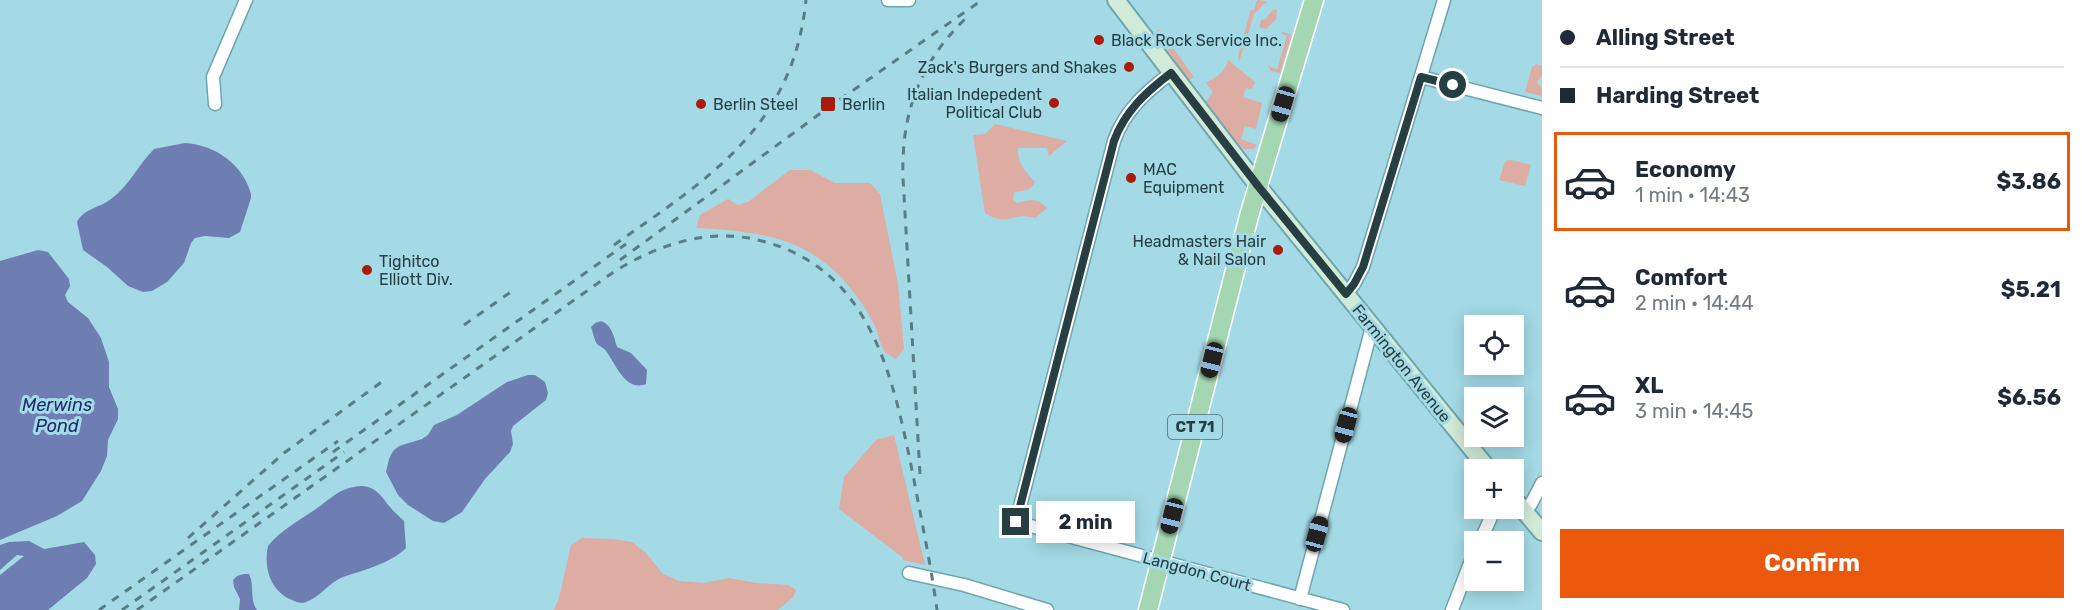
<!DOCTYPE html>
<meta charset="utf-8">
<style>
:root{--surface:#fff;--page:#f2f2f3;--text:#1f2937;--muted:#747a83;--line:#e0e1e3;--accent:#ea580c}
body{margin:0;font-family:Rubik,sans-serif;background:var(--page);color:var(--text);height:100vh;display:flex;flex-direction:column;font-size:22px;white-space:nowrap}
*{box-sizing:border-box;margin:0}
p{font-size:20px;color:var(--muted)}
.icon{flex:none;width:33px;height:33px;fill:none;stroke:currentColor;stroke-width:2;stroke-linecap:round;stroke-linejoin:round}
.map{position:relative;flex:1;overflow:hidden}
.drawer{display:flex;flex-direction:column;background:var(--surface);width:540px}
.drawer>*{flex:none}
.banner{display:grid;align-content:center;height:132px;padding:0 18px;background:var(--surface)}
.buttons{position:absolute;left:1464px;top:315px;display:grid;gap:12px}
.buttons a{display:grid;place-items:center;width:60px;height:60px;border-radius:0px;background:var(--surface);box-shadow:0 3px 15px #0003;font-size:30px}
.end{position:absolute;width:27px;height:27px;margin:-14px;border:8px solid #273e42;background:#fff;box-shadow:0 0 0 3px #fff}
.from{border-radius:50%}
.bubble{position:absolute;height:42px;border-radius:0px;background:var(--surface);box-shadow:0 3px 15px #0003;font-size:20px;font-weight:700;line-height:42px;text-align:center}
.car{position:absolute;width:18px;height:36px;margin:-18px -9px;border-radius:8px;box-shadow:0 0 4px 2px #0007;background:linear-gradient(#222 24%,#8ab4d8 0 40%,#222 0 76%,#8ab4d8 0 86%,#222 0)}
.banner b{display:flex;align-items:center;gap:21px;height:57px;font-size:22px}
.banner b+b{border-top:2px solid var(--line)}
.banner i{width:15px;height:15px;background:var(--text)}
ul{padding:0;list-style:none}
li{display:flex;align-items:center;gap:18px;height:99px;margin:0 12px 9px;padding:0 6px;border:3px solid transparent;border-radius:0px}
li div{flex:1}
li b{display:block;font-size:22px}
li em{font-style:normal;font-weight:700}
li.on{border-color:var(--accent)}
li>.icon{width:54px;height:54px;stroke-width:1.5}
.primary-button{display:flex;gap:12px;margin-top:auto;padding:12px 18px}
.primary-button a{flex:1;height:69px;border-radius:0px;background:var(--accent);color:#fff;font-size:24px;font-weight:700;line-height:69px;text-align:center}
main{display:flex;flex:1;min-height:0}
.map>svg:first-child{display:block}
.green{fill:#ddaca3}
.water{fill:#6e7eb3}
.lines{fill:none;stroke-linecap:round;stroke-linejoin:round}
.street-casing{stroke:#6fa5af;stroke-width:15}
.secondary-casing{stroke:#6fa5af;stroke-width:20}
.primary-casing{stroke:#fff;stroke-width:21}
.street{stroke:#fff;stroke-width:12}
.secondary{stroke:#d1ebd8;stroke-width:16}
.primary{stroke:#a4d7b1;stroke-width:18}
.rail{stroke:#597d84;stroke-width:3;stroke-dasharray:8 8;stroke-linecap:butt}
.route{stroke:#273e42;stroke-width:8}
.poi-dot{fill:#ab1b0b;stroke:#a3dae5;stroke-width:2}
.labels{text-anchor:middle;stroke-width:6;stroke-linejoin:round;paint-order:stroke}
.shield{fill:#a3dae5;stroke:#4c6d73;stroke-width:1.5}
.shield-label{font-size:15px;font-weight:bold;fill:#273e42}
.poi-label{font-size:16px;fill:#273e42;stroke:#a3dae5;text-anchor:start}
.street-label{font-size:16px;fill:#273e42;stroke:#a3dae5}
.water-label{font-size:18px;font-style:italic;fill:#1f2c6c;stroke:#a3dae5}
</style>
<main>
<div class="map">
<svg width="1542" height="610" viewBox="0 0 1542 610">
<rect width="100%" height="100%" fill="#a3dae5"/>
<!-- green -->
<g class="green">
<path d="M1257,0L1266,1L1267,4L1265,3L1254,14L1239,62L1238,56L1251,9L1254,10Z"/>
<path d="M1274,9L1277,10L1276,19L1266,29L1259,27L1262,19L1264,20Z"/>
<path d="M1158,30H1160L1194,77L1189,80L1155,33Z"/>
<path d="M1283,32L1292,35L1280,73L1271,71L1268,66L1277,69L1287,36L1281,33Z"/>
<path d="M1228,60L1255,82L1252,89L1246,88L1243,97L1262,103L1256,129L1245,126L1241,139L1257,145L1254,149H1244L1237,144L1206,102L1213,92L1206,83C1216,77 1225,73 1228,60Z"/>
<path d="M1536,64L1542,66V75L1537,82L1542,89V96L1525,92L1532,67Z"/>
<path d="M995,124L1067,141L1049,156L1047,148H1018C1017,163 1025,171 1035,182C1031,191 1023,191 1014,192L1013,200L1017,203C1030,200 1037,197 1047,208L1035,218C1012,211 1008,228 985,213L973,135L985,134Z"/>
<path d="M1508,160H1512L1531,165L1525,186L1499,180L1505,162Z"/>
<path d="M790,170H810L835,183H870L880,194L898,284L904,349L896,359C893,357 887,354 885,352C880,345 878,333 875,326C872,320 869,315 866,310C822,240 772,232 696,228L700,215L728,199L738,205L748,202Z"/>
<path d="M894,435L925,565L903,560L902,557L839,509L844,477L876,440Z"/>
<path d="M582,538L613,539L632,542L646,553L663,574L679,581L704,583L729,578L757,583L788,585L796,590L793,597L778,610H554L559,598L571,545Z"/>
</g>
<!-- water -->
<g class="water">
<path d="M185,143C215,145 243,164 251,194V198L240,232L229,238L205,236L195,238L191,243L184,263L167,282L152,291L143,292L128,286L107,267L83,250L77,222C84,208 100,208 111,199C130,185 138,165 154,149Z"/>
<path d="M38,250L48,252L69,279L70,286L65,295L68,302L88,318L101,338L109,362V387L118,409V419L108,440L107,456L101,471L82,501L57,516L0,540V261Z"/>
<path d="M601,321C612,325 614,337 617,347L631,353L647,370L646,384C625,392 616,364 606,351C604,348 601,347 598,345C594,341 593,332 591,327L595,323Z"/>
<path d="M528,375H535L545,382L548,393L546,400L513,426L511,431L513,444L510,452L485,479L462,512L444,523L433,521L408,505L398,495L386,472L389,459L393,451L399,446L422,439L428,435L434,425L457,415L507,382Z"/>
<path d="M360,486C376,486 381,496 390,507C394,512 400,517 404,521L406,548C391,563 364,570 343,577C330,582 320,597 306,602C301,604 296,602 292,600C271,592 263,567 268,546C280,531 298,521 313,511C330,500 338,488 360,486Z"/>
<path d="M29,541L44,549L84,542L95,555L96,564L87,578L48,610H0V575L24,556L17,555L0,570V545L9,542Z"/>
<path d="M244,574H249C255,586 249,599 257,610H239L240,599L234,587L233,580L237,576Z"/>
</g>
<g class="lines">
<!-- street casing -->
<g class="street-casing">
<g id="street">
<path d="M888,0H909"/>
<path d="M1171,73C1146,92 1125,110 1114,141L1016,522L1343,610"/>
<path d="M1421,77L1542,108"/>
<path d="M215,104L213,77L246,0"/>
<path d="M1346,294L1354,284L1363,267L1444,0"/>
<path d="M1524,511L1531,504L1542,483"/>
<path d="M1480,542L1495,508"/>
<path d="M909,573L964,585L1047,610"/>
<path d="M1300,599L1372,327"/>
<path d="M1452,610L1474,553"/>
</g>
</g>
<!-- secondary casing -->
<g class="secondary-casing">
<g id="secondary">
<path d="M1116,0L1258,186L1489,470"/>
<path d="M1514,499L1542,532"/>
</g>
</g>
<!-- primary casing -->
<g class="primary-casing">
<path id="primary" d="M1148,610L1249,216L1314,0"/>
</g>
<!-- street -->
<use href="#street" class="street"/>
<!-- secondary -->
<use href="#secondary" class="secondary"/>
<!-- primary -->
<use href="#primary" class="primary"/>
<!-- rail -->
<g class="rail">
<path d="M614,245C709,178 793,127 806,0"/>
<path d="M620,260L825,110L982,0"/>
<path d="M464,325L515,289"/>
<path d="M333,452L626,244"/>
<path d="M920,474L903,178C901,114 919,64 965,19"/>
<path d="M188,538L284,453L387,378"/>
<path d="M99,610L338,441"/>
<path d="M122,610L344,452"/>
<path d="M137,610L615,271C660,244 709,227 762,241C874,270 894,382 914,480C922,523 931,566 937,610"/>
</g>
</g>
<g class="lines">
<!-- route -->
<path class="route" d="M1016,522L1114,141C1125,111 1146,92 1171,73L1258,186L1346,294L1354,284L1363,267L1421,77L1453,85"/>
</g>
<!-- markers -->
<g class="poi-dot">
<circle cx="1099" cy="40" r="6"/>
<circle cx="1129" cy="67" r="6"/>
<circle cx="1054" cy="103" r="6"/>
<circle cx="701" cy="104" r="6"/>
<rect x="820" y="96" width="16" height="16" rx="3"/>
<circle cx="1131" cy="178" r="6"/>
<circle cx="1278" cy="250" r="6"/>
<circle cx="367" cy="270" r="6"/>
</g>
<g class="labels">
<!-- shield labels -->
<rect class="shield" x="1168" y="415" width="54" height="24" rx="4.5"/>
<g class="shield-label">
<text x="1195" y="432">CT 71</text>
</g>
<!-- poi labels -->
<g class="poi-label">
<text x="1111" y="46">Black Rock Service Inc.</text>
<text x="1117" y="73" text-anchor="end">Zack's Burgers and Shakes</text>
<text x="1042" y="100" text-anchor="end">Italian Indepedent<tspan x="1042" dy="18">Political Club</tspan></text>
<text x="713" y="110">Berlin Steel</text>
<text x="842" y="110">Berlin</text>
<text x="1143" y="175">MAC<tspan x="1143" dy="18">Equipment</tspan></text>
<text x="1266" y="247" text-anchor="end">Headmasters Hair<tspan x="1266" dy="18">&amp; Nail Salon</tspan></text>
<text x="379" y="267">Tighitco<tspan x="379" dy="18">Elliott Div.</tspan></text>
</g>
<!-- street labels -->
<g class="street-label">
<text transform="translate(1402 363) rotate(51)" y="6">Farmington Avenue</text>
<text transform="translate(1197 571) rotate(15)" y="6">Langdon Court</text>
</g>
<!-- water labels -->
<g class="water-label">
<text x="57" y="411">Merwins<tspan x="57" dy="21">Pond</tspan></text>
</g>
</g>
</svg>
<div class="buttons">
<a><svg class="icon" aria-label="locate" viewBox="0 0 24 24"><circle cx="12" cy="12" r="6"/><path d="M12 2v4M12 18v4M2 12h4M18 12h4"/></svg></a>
<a><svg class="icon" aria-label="layers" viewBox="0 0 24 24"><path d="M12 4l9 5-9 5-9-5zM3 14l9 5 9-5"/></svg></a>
<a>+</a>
<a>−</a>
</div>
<i class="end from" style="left:1453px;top:85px"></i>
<i class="end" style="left:1016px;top:522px"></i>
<div class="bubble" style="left:1036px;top:501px;width:99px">2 min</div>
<i class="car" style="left:1283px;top:104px;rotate:196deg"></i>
<i class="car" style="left:1212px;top:360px;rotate:194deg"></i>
<i class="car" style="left:1346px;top:425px;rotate:195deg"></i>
<i class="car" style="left:1172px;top:516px;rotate:194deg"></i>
<i class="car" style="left:1317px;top:534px;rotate:15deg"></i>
</div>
<section class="drawer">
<div class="banner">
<b><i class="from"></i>Alling Street</b>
<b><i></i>Harding Street</b>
</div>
<ul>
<li class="on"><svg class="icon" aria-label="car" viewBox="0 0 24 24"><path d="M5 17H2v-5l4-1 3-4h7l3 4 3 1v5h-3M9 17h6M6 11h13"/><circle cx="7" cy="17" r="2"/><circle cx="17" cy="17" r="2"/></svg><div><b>Economy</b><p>1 min · 14:43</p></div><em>$3.86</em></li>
<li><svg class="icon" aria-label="car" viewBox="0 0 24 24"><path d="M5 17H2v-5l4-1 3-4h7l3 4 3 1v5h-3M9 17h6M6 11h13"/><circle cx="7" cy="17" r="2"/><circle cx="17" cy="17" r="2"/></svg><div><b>Comfort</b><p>2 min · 14:44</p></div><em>$5.21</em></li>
<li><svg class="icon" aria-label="car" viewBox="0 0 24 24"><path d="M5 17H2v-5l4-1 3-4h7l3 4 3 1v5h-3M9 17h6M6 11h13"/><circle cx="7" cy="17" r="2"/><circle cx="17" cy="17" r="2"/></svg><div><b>XL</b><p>3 min · 14:45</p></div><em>$6.56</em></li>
</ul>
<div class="primary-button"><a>Confirm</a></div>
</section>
</main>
